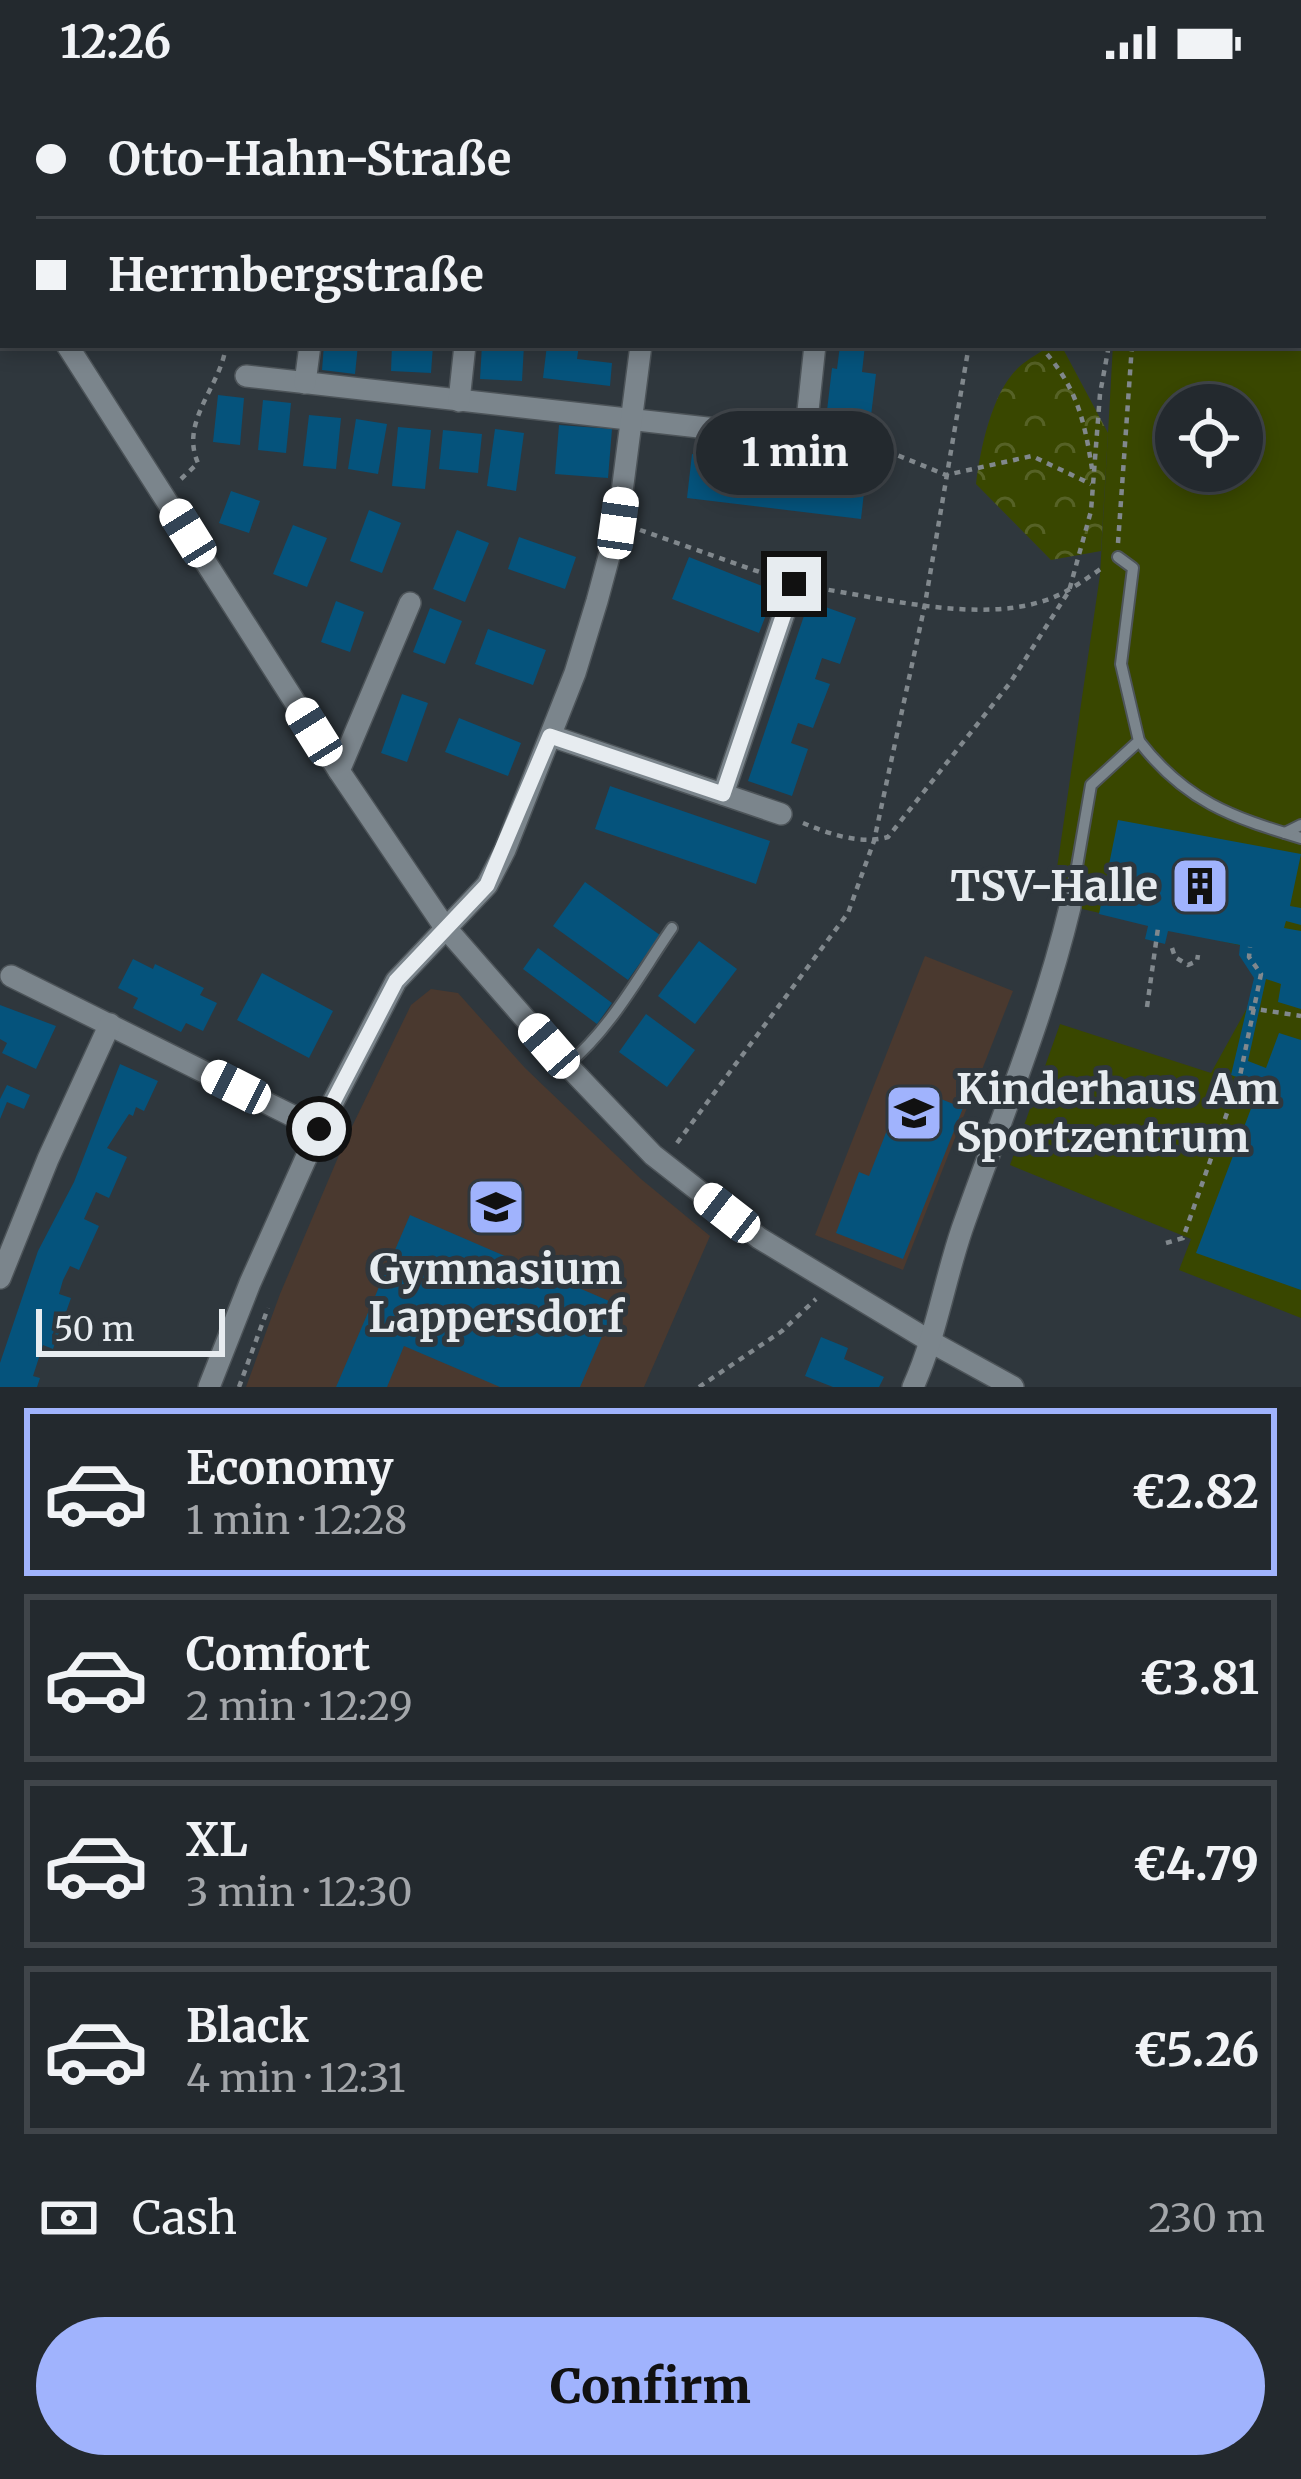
<!DOCTYPE html>
<meta charset="utf-8">
<style>
:root{--surface:#23292e;--page:#2b3136;--text:#f1f3f6;--muted:#a3a6aa;--line:#40454a;--accent:#a0b3fd}
body{margin:0;font-family:Merriweather,serif;background:var(--page);color:var(--text);height:100vh;display:flex;flex-direction:column;font-size:45px;white-space:nowrap}
*{box-sizing:border-box;margin:0}
p{font-size:39px;color:var(--muted)}
.icon{flex:none;width:66px;height:66px;fill:none;stroke:currentColor;stroke-width:2;stroke-linecap:round;stroke-linejoin:round}
.map{position:relative;height:1303px;overflow:hidden}
.panel{display:flex;flex-direction:column;background:var(--surface);flex:1}
.panel>*{flex:none}
.top-card{position:absolute;left:0px;top:0px;width:1302px;height:264px;box-shadow:0 6px 18px #0003,0 0 0 3px var(--line);display:grid;align-content:center;height:264px;padding:0 36px;background:var(--surface)}
.tools{position:absolute;left:1155px;top:300px;display:grid;gap:24px}
.tools a{display:grid;place-items:center;width:108px;height:108px;border-radius:50%;background:var(--surface);box-shadow:0 6px 18px #0003,0 0 0 3px var(--line);font-size:60px}
.scale{position:absolute;left:36px;bottom:30px;width:189px;box-sizing:border-box;padding-left:12px;border:6px solid #e7ecf0;border-top:0;font-size:33px;line-height:42px;white-space:nowrap;color:#e7ecf0;-webkit-text-stroke:9px #2f373d;paint-order:stroke}
.end{position:absolute;width:54px;height:54px;margin:-27px;border:15px solid #e7ecf0;background:#111;box-shadow:0 0 0 6px #111}
.from{border-radius:50%}
.bubble{position:absolute;height:84px;border-radius:42px;background:var(--surface);box-shadow:0 6px 18px #0003,0 0 0 3px var(--line);font-size:39px;font-weight:800;line-height:84px;text-align:center}
.car{position:absolute;width:36px;height:72px;margin:-36px -18px;border-radius:15px;box-shadow:0 0 9px 3px #0007;background:linear-gradient(#fff 24%,#345 0 40%,#fff 0 76%,#345 0 86%,#fff 0)}
.top-card b{display:flex;align-items:center;gap:42px;height:114px;font-size:45px}
.top-card b+b{border-top:3px solid var(--line)}
.top-card i{width:30px;height:30px;background:var(--text)}
ul{padding:21px 0 0;list-style:none}
li{display:flex;align-items:center;gap:36px;height:168px;margin:0 24px 18px;padding:0 12px;border:6px solid var(--line);border-radius:0px}
li div{flex:1}
li b{display:block;font-size:45px}
li em{font-style:normal;font-weight:800}
li.on{border-color:var(--accent)}
li>.icon{width:108px;height:108px;stroke-width:1.5}
.pay{display:flex;align-items:center;gap:30px;height:132px;padding:0 36px;font-size:45px}
.pay p{margin-inline-start:auto}
.button{display:flex;gap:24px;margin-top:auto;padding:24px 36px}
.button a{flex:1;height:138px;border-radius:72px;background:var(--accent);color:#111;font-size:48px;font-weight:800;line-height:138px;text-align:center}
.status{display:flex;justify-content:space-between;align-items:center;height:84px;padding:0 60px;background:var(--surface);direction:ltr}
.status svg{height:33px;fill:currentColor}
.map>svg:first-child{display:block}
.education{fill:#4a392f}
.green{fill:#394700;fill-rule:evenodd}
.forest{fill:url(#forest-crowns)}
.building{fill:#05537c}
.lines{fill:none;stroke-linecap:round;stroke-linejoin:round}
.lane-casing{stroke:#4d5459;stroke-width:14}
.street-casing{stroke:#4d5459;stroke-width:24}
.path{stroke:#81888d;stroke-width:4.5;stroke-dasharray:6 6;stroke-linecap:butt}
.lane{stroke:#7b858c;stroke-width:10}
.street{stroke:#7b858c;stroke-width:21}
.route{stroke:#e7ecf0;stroke-width:15}
.labels{text-anchor:middle;stroke-width:10;stroke-linejoin:round;paint-order:stroke}
.poi-label{font-size:42px;font-weight:bold;fill:#e7ecf0;stroke:#2f373d;text-anchor:end}
</style>
<div class="status"><b>12:26</b><svg viewBox="0 0 49 12"><path d="M0 12V9h3v3zM5 12V6h3v6zM10 12V3h3v9zM15 12V0h3v12zM26 1h20v11H26zM47 4h2v5h-2z"/></svg></div>
<div class="map">
<svg width="1301" height="1303" viewBox="0 0 1301 1303">
<defs>
<pattern id="forest-crowns" width="20" height="18" patternUnits="userSpaceOnUse" patternTransform="scale(3)"><rect width="20" height="18" fill="#394700"/><path d="M2 6a3 3 0 1 1 6 0M12 15a3 3 0 1 1 6 0" fill="none" stroke="#566226"/></pattern>
</defs>
<rect width="100%" height="100%" fill="#2f373d"/>
<!-- education -->
<g class="education">
<path d="M925,872L1013,907L903,1186L815,1151Z"/>
<path d="M431,905L458,909L525,984L641,1095L710,1152L644,1303H246L280,1210L345,1057L411,921Z"/>
</g>
<!-- green -->
<path class="green" d="M1299,21L1301,22V1234L1179,1186L1191,1155L1010,1081L1060,940L1211,989L1277,870L1052,818L1100,491L1113,261H1299ZM1176,321H1242V387H1176Z"/>
<!-- forest -->
<path class="forest" d="M1051,261H1061L1108,349L1101,467L1051,476L976,400C980,366 992,307 1019,283C1028,275 1041,268 1051,261Z"/>
<!-- building -->
<g class="building">
<path d="M324,261H358L355,290L322,286Z"/>
<path d="M392,261H433L431,289L391,287Z"/>
<path d="M482,261H524L522,297L480,295Z"/>
<path d="M547,261H579L577,275L612,279L610,302L543,294Z"/>
<path d="M840,261H865L862,288L876,290L870,340L826,335L832,284L837,285Z"/>
<path d="M218,311L244,314L240,361L213,358Z"/>
<path d="M263,316L291,319L286,369L258,366Z"/>
<path d="M309,331L341,334L336,385L303,382Z"/>
<path d="M356,335L387,340L378,390L348,385Z"/>
<path d="M559,341L612,345L608,394L555,390Z"/>
<path d="M398,343L431,346L425,405L392,402Z"/>
<path d="M495,345L524,349L516,407L487,402Z"/>
<path d="M443,346L482,350L478,389L439,385Z"/>
<path d="M692,370L866,391L861,435L687,414Z"/>
<path d="M231,407L260,417L249,449L219,439Z"/>
<path d="M369,426L401,439L382,489L350,477Z"/>
<path d="M293,441L327,454L307,503L273,490Z"/>
<path d="M457,446L489,459L465,518L433,505Z"/>
<path d="M519,453L576,473L565,505L508,485Z"/>
<path d="M689,473L775,507L759,549L672,515Z"/>
<path d="M336,517L364,528L350,568L321,558Z"/>
<path d="M809,517L856,534L840,580L822,574L815,595L830,600L813,644L798,639L791,659L808,665L792,712L748,697Z"/>
<path d="M430,524L462,537L445,580L413,568Z"/>
<path d="M488,545L546,566L533,601L475,580Z"/>
<path d="M402,610L428,619L407,678L381,669Z"/>
<path d="M459,634L521,659L508,692L445,668Z"/>
<path d="M610,702L770,757L756,800L595,745Z"/>
<path d="M1118,736L1301,770L1290,822L1301,824V841L1286,837L1284,844L1301,847V925L1278,918L1281,900L1266,895L1248,977L1266,984L1279,949L1301,956V1206L1196,1169L1260,1001L1231,991L1254,894L1239,871L1240,861L1168,847L1165,860L1145,855L1148,842L1099,830Z"/>
<path d="M585,798L660,851L628,896L553,842Z"/>
<path d="M699,857L737,885L695,940L658,912Z"/>
<path d="M538,864L612,919L597,940L523,885Z"/>
<path d="M133,875L153,885L155,880L204,904L200,911L217,919L203,947L186,939L181,948L133,924L138,914L118,904Z"/>
<path d="M262,889L333,927L309,974L237,936Z"/>
<path d="M0,921L56,942L36,985L2,969L7,959L0,955Z"/>
<path d="M646,930L695,966L667,1003L619,968Z"/>
<path d="M120,980L158,997L144,1027L136,1023L133,1032L129,1030L107,1064L127,1073L109,1114L96,1108L84,1135L99,1142L79,1186L70,1182L63,1196L59,1210L71,1214L53,1265L43,1261L33,1292L40,1294L37,1303H0V1279L38,1167L74,1098Z"/>
<path d="M7,1001L30,1011L24,1025L7,1018L0,1035V1015Z"/>
<path d="M924,1008L963,1024L903,1175L836,1149L859,1088L869,1092L898,1018L917,1026Z"/>
<path d="M410,1131L616,1220L580,1303H500L404,1262L387,1303H336Z"/>
<path d="M821,1253L848,1264L844,1275L884,1293L879,1303H833L805,1292Z"/>
</g>
<g class="lines">
<!-- lane casing -->
<g class="lane-casing">
<g id="lane">
<path d="M1139,657C1185,717 1231,733 1301,754"/>
<path d="M1285,749L1301,741"/>
<path d="M1070,823L1091,701L1139,657L1121,580L1133,484L1118,473"/>
<path d="M567,981C611,945 640,890 672,844"/>
</g>
</g>
<!-- street casing -->
<g class="street-casing">
<g id="street">
<path d="M653,0L662,3"/>
<path d="M696,3L697,0"/>
<path d="M0,157L3,162"/>
<path d="M67,261L339,687L444,842L549,962L653,1071L759,1154L933,1259L1013,1303"/>
<path d="M246,292L805,355L815,261"/>
<path d="M305,299L310,261"/>
<path d="M459,317L465,261"/>
<path d="M551,652L781,730"/>
<path d="M339,687L410,519"/>
<path d="M723,710L794,500"/>
<path d="M11,892L319,1045"/>
<path d="M0,1194L48,1075L110,940"/>
<path d="M209,1303L250,1199L319,1045L396,897L487,801L505,766L575,589L597,517L618,439L641,261"/>
<path d="M913,1303C936,1252 944,1198 962,1145C1000,1037 1043,935 1070,823"/>
</g>
</g>
<!-- path -->
<g class="path">
<path d="M1137,0L1145,3"/>
<path d="M253,3L254,0"/>
<path d="M1016,3V0"/>
<path d="M1207,3L1208,0"/>
<path d="M1039,261C1075,300 1084,332 1092,385"/>
<path d="M828,358L887,367L946,391L1032,372L1091,400"/>
<path d="M181,395L198,379C179,337 222,301 226,261"/>
<path d="M640,446L771,492"/>
<path d="M1118,459L1132,261"/>
<path d="M817,504C882,514 975,538 1040,518C1065,511 1084,496 1105,482"/>
<path d="M803,739C829,750 861,761 888,753L1010,599L1069,507L1091,427L1100,310L1109,261"/>
<path d="M1172,864L1175,873L1188,881L1197,877L1198,871"/>
<path d="M1147,923L1158,844"/>
<path d="M1249,924L1301,932"/>
<path d="M677,1059L848,829L874,757L925,520L969,261"/>
<path d="M1166,1159L1183,1154L1240,992L1261,890L1249,873L1250,863"/>
<path d="M239,1303L268,1224"/>
<path d="M699,1303L782,1247L816,1215"/>
</g>
<!-- lane -->
<use href="#lane" class="lane"/>
<!-- street -->
<use href="#street" class="street"/>
</g>
<g class="lines">
<!-- route -->
<path class="route" d="M319,1045L396,897L487,801L550,652L723,710L794,500"/>
</g>
<!-- icons -->
<defs>
<g id="building-square" transform="scale(3)"><rect x="-9" y="-9" width="18" height="18" rx="4" fill="#a0b3fd" stroke="#2f373d"/><path d="M-4-6H4V6H1V3H-1V6H-4ZM-2.5-4.3h1.7v1.8h-1.7ZM.8-4.3h1.7v1.8H.8ZM-2.5-1h1.7V.8h-1.7ZM.8-1h1.7V.8H.8Z" fill="#111"/></g>
<g id="school-square" transform="scale(3)"><rect x="-9" y="-9" width="18" height="18" rx="4" fill="#a0b3fd" stroke="#2f373d"/><path d="M0-5L7-2L0 1L-7-2ZM-4 1L0 2.5L4 1V4Q0 6-4 4Z" fill="#111"/></g>
</defs>
<g fill-rule="evenodd">
<use href="#building-square" x="1200" y="802"/>
<use href="#school-square" x="914" y="1029"/>
<use href="#school-square" x="496" y="1123"/>
</g>
<g class="labels">
<!-- poi labels -->
<g class="poi-label">
<text x="1158" y="817">TSV-Halle</text>
<text x="956" y="1020" text-anchor="start">Kinderhaus Am<tspan x="956" dy="48">Sportzentrum</tspan></text>
<text x="496" y="1200" text-anchor="middle">Gymnasium<tspan x="496" dy="48">Lappersdorf</tspan></text>
</g>
</g>
</svg>
<div class="tools">
<a><svg class="icon" aria-label="locate" viewBox="0 0 24 24"><circle cx="12" cy="12" r="6"/><path d="M12 2v4M12 18v4M2 12h4M18 12h4"/></svg></a>
</div>
<div class="scale">50 m</div>
<i class="end from" style="left:319px;top:1045px"></i>
<i class="end" style="left:794px;top:500px"></i>
<div class="bubble" style="left:696px;top:327px;width:198px">1 min</div>
<i class="car" style="left:618px;top:439px;rotate:8deg"></i>
<i class="car" style="left:188px;top:449px;rotate:328deg"></i>
<i class="car" style="left:314px;top:648px;rotate:328deg"></i>
<i class="car" style="left:549px;top:962px;rotate:319deg"></i>
<i class="car" style="left:236px;top:1003px;rotate:297deg"></i>
<i class="car" style="left:727px;top:1129px;rotate:308deg"></i>
<div class="top-card">
<b><i class="from"></i>Otto-Hahn-Straße</b>
<b><i></i>Herrnbergstraße</b>
</div>
</div>
<section class="panel">
<ul>
<li class="on"><svg class="icon" aria-label="car" viewBox="0 0 24 24"><path d="M5 17H2v-5l4-1 3-4h7l3 4 3 1v5h-3M9 17h6M6 11h13"/><circle cx="7" cy="17" r="2"/><circle cx="17" cy="17" r="2"/></svg><div><b>Economy</b><p>1 min · 12:28</p></div><em>€2.82</em></li>
<li><svg class="icon" aria-label="car" viewBox="0 0 24 24"><path d="M5 17H2v-5l4-1 3-4h7l3 4 3 1v5h-3M9 17h6M6 11h13"/><circle cx="7" cy="17" r="2"/><circle cx="17" cy="17" r="2"/></svg><div><b>Comfort</b><p>2 min · 12:29</p></div><em>€3.81</em></li>
<li><svg class="icon" aria-label="car" viewBox="0 0 24 24"><path d="M5 17H2v-5l4-1 3-4h7l3 4 3 1v5h-3M9 17h6M6 11h13"/><circle cx="7" cy="17" r="2"/><circle cx="17" cy="17" r="2"/></svg><div><b>XL</b><p>3 min · 12:30</p></div><em>€4.79</em></li>
<li><svg class="icon" aria-label="car" viewBox="0 0 24 24"><path d="M5 17H2v-5l4-1 3-4h7l3 4 3 1v5h-3M9 17h6M6 11h13"/><circle cx="7" cy="17" r="2"/><circle cx="17" cy="17" r="2"/></svg><div><b>Black</b><p>4 min · 12:31</p></div><em>€5.26</em></li>
</ul>
<div class="pay"><svg class="icon" aria-label="cash" viewBox="0 0 24 24"><path d="M3 7h18v10H3z"/><circle cx="12" cy="12" r="2"/></svg>Cash<p>230 m</p></div>
<div class="button"><a>Confirm</a></div>
</section>
